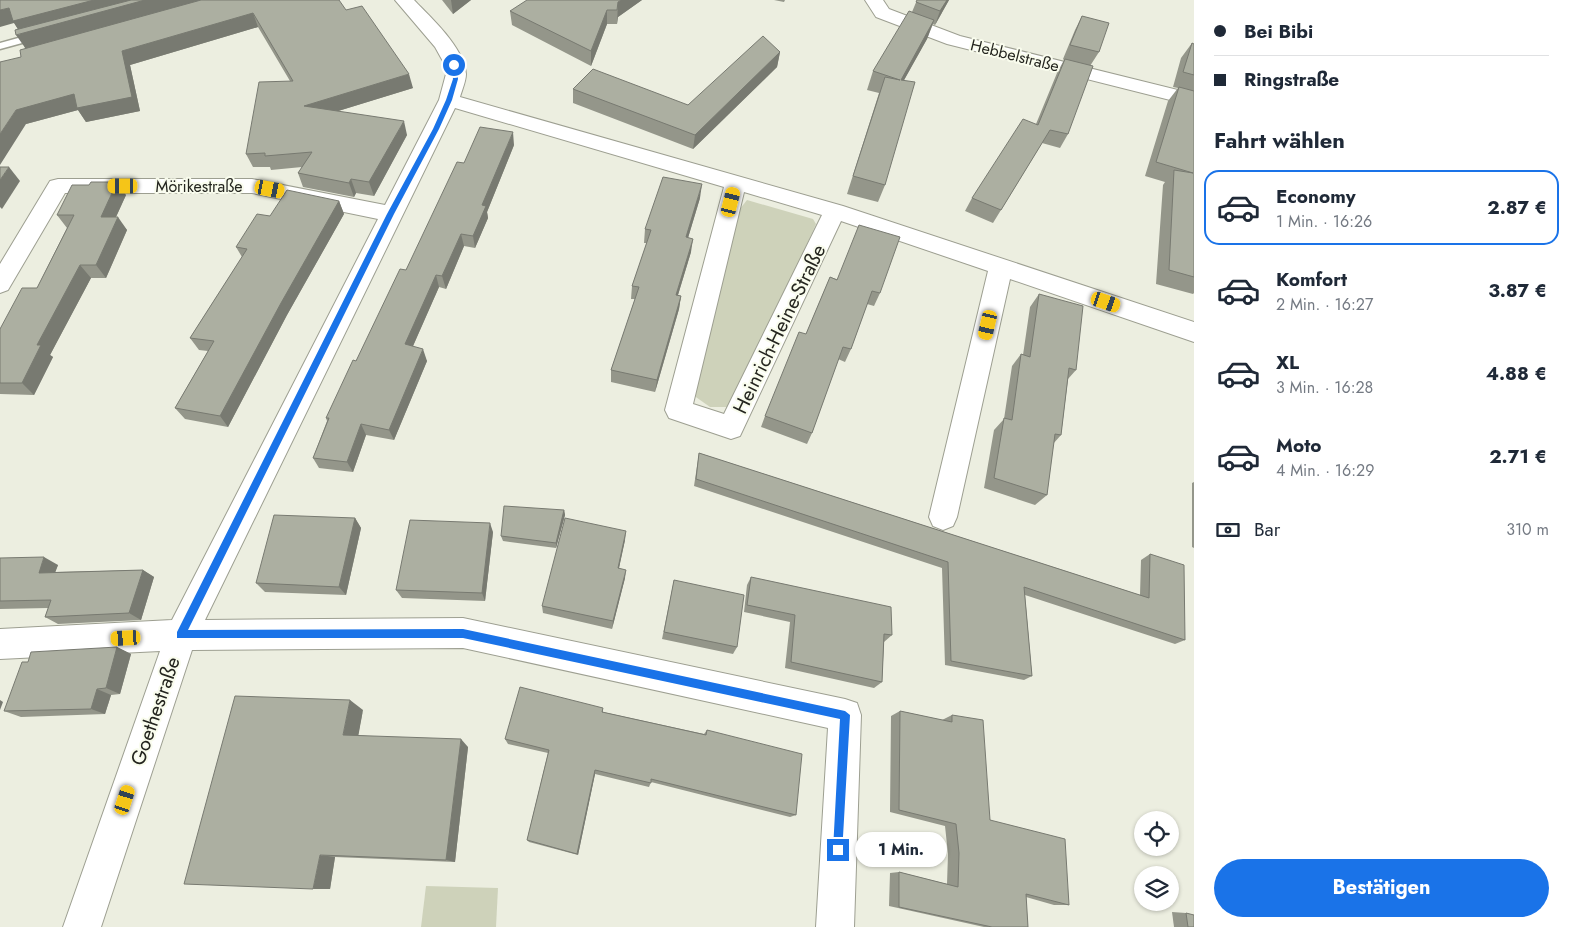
<!DOCTYPE html>
<html lang="de">
<meta charset="utf-8">
<style>
:root{--surface:#fff;--page:#f2f2f3;--text:#1f2937;--muted:#747a83;--line:#e0e1e3;--accent:#1a73e8}
body{margin:0;font-family:Jost,sans-serif;background:var(--page);color:var(--text);height:100vh;display:flex;flex-direction:column;font-size:19px;white-space:nowrap}
*{box-sizing:border-box;margin:0}
p{font-size:16px;color:var(--muted)}
.icon{flex:none;width:28px;height:28px;fill:none;stroke:currentColor;stroke-width:2;stroke-linecap:round;stroke-linejoin:round}
.map{position:relative;flex:1;overflow:hidden}
.sheet{display:flex;flex-direction:column;background:var(--surface);width:375px}
.sheet>*{flex:none}
.banner{display:grid;align-content:center;height:110px;padding:0 20px;background:var(--surface)}
.buttons{position:absolute;left:1134px;top:811px;display:grid;gap:10px}
.buttons a{display:grid;place-items:center;width:45px;height:45px;border-radius:50%;background:var(--surface);box-shadow:0 1px 4px #0004;font-size:25px}
.end{position:absolute;width:22px;height:22px;margin:-11px;border:6px solid #1a73e8;background:#fff;box-shadow:0 0 0 2px #fff}
.from{border-radius:50%}
.bubble{position:absolute;height:35px;border-radius:18px;background:var(--surface);box-shadow:0 1px 4px #0004;font-size:16px;font-weight:700;line-height:35px;text-align:center}
.car{position:absolute;width:15px;height:30px;margin:-15px -8px;border-radius:6px;box-shadow:0 0 4px 1px #0007;background:linear-gradient(#f5c518 24%,#345 0 40%,#f5c518 0 76%,#345 0 86%,#f5c518 0)}
.banner b{display:flex;align-items:center;gap:18px;height:48px;font-size:19px}
.banner b+b{border-top:1px solid var(--line)}
.banner i{width:12px;height:12px;background:var(--text)}
ul{padding:0;list-style:none}
li{display:flex;align-items:center;gap:15px;height:75px;margin:0 10px 8px;padding:0 10px;border:2px solid transparent;border-radius:15px}
li div{flex:1}
li b{display:block;font-size:19px}
li em{font-style:normal;font-weight:700}
li.current{border-color:var(--accent)}
li>.icon{width:45px;height:45px;stroke-width:1.5}
h2{padding:0 20px;font-size:22px;line-height:60px}
.pay{display:flex;align-items:center;gap:12px;height:55px;padding:0 20px;font-size:19px}
.pay p{margin-inline-start:auto}
.primary-button{display:flex;gap:10px;margin-top:auto;padding:10px 20px}
.primary-button a{flex:1;height:58px;border-radius:30px;background:var(--accent);color:#fff;font-size:20px;font-weight:700;line-height:58px;text-align:center}
main{display:flex;flex:1;min-height:0}
.map>svg:first-child{display:block}
.green{fill:#ced2ba}
.lines{fill:none;stroke-linecap:round;stroke-linejoin:round}
.service-casing{stroke:#9d9f91;stroke-width:3}
.minor-casing{stroke:#9d9f91;stroke-width:2}
.service{fill:#fff;fill-rule:evenodd}
.minor{fill:#fff;fill-rule:evenodd}
.wall{fill:#94968a}
.shaded-wall{fill:#787a71}
.building{fill:#acafa1;stroke:#787a71}
.route{fill:#1a73e8}
.labels{text-anchor:middle;stroke-width:4;stroke-linejoin:round;paint-order:stroke}
.far-street-label{font-size:16px;fill:#24251f;stroke:#f9fced}
.street-label{font-size:20px;fill:#24251f;stroke:#f9fced}
</style>
<main>
<div class="map">
<svg width="1194" height="927" viewBox="0 0 1194 927">
<rect width="100%" height="100%" fill="#eceee0"/>
<!-- green -->
<g class="green">
<path d="M747,200L813,219L816,224L737,401L731,407H710L693,395L739,210Z"/>
<path d="M426,886L498,888L496,927H421Z"/>
</g>
<g class="lines">
<!-- service casing -->
<g class="service-casing">
<path id="service" d="M40,32L45,35L44,37L0,49V43Z"/>
</g>
<!-- minor casing -->
<g class="minor-casing">
<g id="minor">
<path d="M395,0H414C431,18 464,47 466,74C466,81 462,90 460,97L843,206L1194,322V342L1010,279L957,517L953,526L943,530L933,526L929,517L988,271L841,221L740,436L731,439L669,418L665,410L724,187L455,108L205,620L463,618L845,699L857,703L861,715L854,927H816L828,728L463,648L192,650L101,927H63L160,651L0,659V629L172,620L378,219L252,193H65L8,290L0,293V264L50,181L58,179H252L385,205L439,100L446,74L445,65L435,47ZM744,192L822,215L724,414L693,404Z"/>
<path d="M865,0H883L889,9L960,36L1194,94V106L947,44L876,17Z"/>
</g>
</g>
<!-- service -->
<use href="#service" class="service"/>
<!-- minor -->
<use href="#minor" class="minor"/>
</g>
<!-- wall -->
<g class="wall">
<path d="M0,0L346,10L413,88L338,111L407,135L374,196L356,193L354,197L303,187L298,173L302,167L271,170L270,167H253L246,154L290,81L258,27L130,65L140,111L86,122L78,110L26,124L21,57L25,48L18,29Z"/>
<path d="M442,0H471L453,14Z"/>
<path d="M642,0L618,17L617,24H607L591,66L512,25L510,11Z"/>
<path d="M774,0H785L784,2Z"/>
<path d="M917,0H949L935,25L933,24L927,39L904,80L885,185L878,202L847,194L879,93L867,90L873,71L912,12Z"/>
<path d="M1082,16L1099,52L1090,66L1068,134L1060,148L1042,143L993,223L965,211L972,198L1036,124L1057,73L1064,60L1063,59L1075,30Z"/>
<path d="M1192,43L1194,44V293L1193,294L1156,284L1163,185L1165,182L1145,176L1168,101L1178,88L1173,87L1181,58Z"/>
<path d="M780,52L777,67L693,149L573,103V89L688,105Z"/>
<path d="M514,145L487,212L488,218L475,248L464,246L446,289L439,287L413,346L427,361L394,440L366,435L353,472L319,468L313,458L327,421L326,418L356,361L406,270L464,163Z"/>
<path d="M126,195L116,217L127,230L106,278H91L50,355L53,357L34,395L0,394V329L37,288L67,228L57,215Z"/>
<path d="M700,198L688,238L691,252L678,295L681,296L679,309L655,392L611,382V370L635,299H631L632,286L647,243H644L645,229Z"/>
<path d="M339,201L344,214L287,315L228,427L185,419L175,408L208,351L199,350L190,338L242,257L236,247L270,216Z"/>
<path d="M830,277L880,293L874,306L867,304L851,349L845,362L838,359L812,433L807,444L761,427L765,416L806,334Z"/>
<path d="M1039,294L1076,370L1068,379L1061,435L1053,444L1047,495L1035,505L984,488L994,430L1004,419L1012,366L1021,354L1023,355L1030,307Z"/>
<path d="M699,453L1140,595L1141,560L1150,554L1185,640L1175,644L1025,595L1032,676L1024,680L945,665L942,568L694,486Z"/>
<path d="M1194,482V548L1192,547V483Z"/>
<path d="M564,510L565,515L556,548L503,541L501,536Z"/>
<path d="M355,518L361,528L346,595L265,592L256,583Z"/>
<path d="M493,532L485,601L402,598L396,590Z"/>
<path d="M625,540L619,568L625,578L612,629L543,613L542,606Z"/>
<path d="M0,558L58,565L55,572L143,570L154,577L141,620L58,624L45,617L48,608L0,609Z"/>
<path d="M751,577L892,635L884,642L882,682L874,688L785,668L790,622L744,612L747,585Z"/>
<path d="M674,580L737,647L733,654L662,639Z"/>
<path d="M117,647L131,654L120,694L111,695L105,714L21,717L4,711L28,662Z"/>
<path d="M603,708V712L704,734L707,730L796,815L790,817L651,782L649,787L595,774L578,855L529,842L527,840L548,753L508,744L505,739Z"/>
<path d="M363,710L358,735L468,747L455,862L335,857L330,889H313Z"/>
<path d="M900,711L942,720L952,715L990,820L1069,905H1054L1026,897L1028,927H984L889,906L890,873L899,872L947,884L948,854L945,826L890,812L891,716Z"/>
<path d="M1172,912L1186,913L1194,927H1174Z"/>
</g>
<!-- shaded-wall -->
<g class="shaded-wall">
<path d="M94,0H204L26,49L16,35L21,34L14,23L0,27V10L9,8Z"/>
<path d="M451,0H471L453,14Z"/>
<path d="M621,0H642L618,17L617,24L618,2Z"/>
<path d="M947,0H949L935,25L940,11Z"/>
<path d="M607,10V24L591,66V51Z"/>
<path d="M253,13L258,27L130,65L140,111L86,122L78,110L26,124L0,165V134L16,110L122,51Z"/>
<path d="M934,20L927,39L894,98L901,80Z"/>
<path d="M780,52L777,67L693,149L695,135Z"/>
<path d="M409,74L413,88L309,120L304,106Z"/>
<path d="M404,121L407,135L374,196L369,182Z"/>
<path d="M513,132L514,145L487,212L488,218L475,248L473,236L482,205Z"/>
<path d="M9,167L20,181L2,209L0,207V180Z"/>
<path d="M351,179L356,193L354,197L349,183Z"/>
<path d="M117,182L126,195L110,230L101,217Z"/>
<path d="M702,184L700,198L684,251L686,237Z"/>
<path d="M339,201L344,214L287,315L228,427L220,416L281,303Z"/>
<path d="M118,217L127,230L106,278L96,265Z"/>
<path d="M461,234L464,246L446,289L442,276Z"/>
<path d="M693,239L691,252L674,308L676,295Z"/>
<path d="M80,265L91,278L50,355L53,357L34,395L22,383L37,345Z"/>
<path d="M436,275L439,287L409,355L405,344Z"/>
<path d="M681,296L679,309L655,392L657,380Z"/>
<path d="M423,349L427,361L394,440L389,430Z"/>
<path d="M361,424L366,435L353,472L347,462Z"/>
<path d="M564,510L565,515L556,548V543Z"/>
<path d="M355,518L361,528L346,595L339,587Z"/>
<path d="M490,523L493,532L485,601L482,593Z"/>
<path d="M626,531L625,540L617,577L618,568Z"/>
<path d="M44,557L58,565L52,581L39,573Z"/>
<path d="M143,570L154,577L141,620L129,613Z"/>
<path d="M626,570L625,578L612,629L613,621Z"/>
<path d="M117,647L131,654L120,694L106,688Z"/>
<path d="M97,689L111,695L105,714L91,709Z"/>
<path d="M0,700L3,702L0,710Z"/>
<path d="M350,700L363,710L357,743L343,735Z"/>
<path d="M461,739L468,747L455,862L446,860Z"/>
<path d="M595,770V774L578,855L577,854Z"/>
<path d="M320,855L335,857L330,889H313Z"/>
</g>
<!-- building -->
<g class="building">
<path d="M0,0H94L13,21L9,8L0,10Z"/>
<path d="M131,0H145L16,35L15,30Z"/>
<path d="M201,0H339L346,10L362,6L409,74L304,106L404,121L369,182L351,179L349,183L298,173L312,152L265,156V153L246,154L259,82L293,81L253,13L122,51L132,97L77,108L74,94L16,110L0,134V62L21,57L20,50Z"/>
<path d="M527,0H621L618,2L617,10H607L591,51L510,11Z"/>
<path d="M917,0H947L940,11L916,2Z"/>
<path d="M909,11L934,20L901,80L915,82L885,185L853,176L885,77L900,80L873,71Z"/>
<path d="M1082,16L1109,23L1099,52L1070,45Z"/>
<path d="M763,36L780,52L695,135L573,89L593,69L688,105Z"/>
<path d="M1192,43L1194,44V75L1183,72Z"/>
<path d="M1065,59L1093,66L1068,134L1050,130L1001,210L972,198L1023,119L1038,125Z"/>
<path d="M1179,87L1194,91V277L1169,270L1174,170L1193,173L1156,162Z"/>
<path d="M480,127L513,132L482,205L486,206L473,236L461,234L442,276L436,275L405,344L423,349L389,430L361,424L347,462L313,458L329,418H326L353,360L356,361L400,269L406,270L457,162L464,163Z"/>
<path d="M0,167H9L0,180Z"/>
<path d="M663,177L702,184L686,237L693,239L676,295L681,296L657,380L611,370L639,287L632,286L651,230L645,229Z"/>
<path d="M91,182H117L101,217H118L96,265H80L37,345H41L22,383H0V329L22,288H37L74,215H57L72,185H89Z"/>
<path d="M287,190L339,201L281,303L220,416L175,408L214,341L190,338L247,249L236,247L257,214L270,216Z"/>
<path d="M859,225L900,237L880,293L872,291L851,349L843,347L812,433L765,416L799,332L806,334L830,277L837,280Z"/>
<path d="M1039,294L1083,306L1076,370L1069,368L1061,435L1055,434L1047,495L994,478L1004,418L1012,420L1021,354L1030,357Z"/>
<path d="M699,453L1149,598L1150,554L1184,565L1185,640L1024,587L1032,676L951,661L948,562L696,479Z"/>
<path d="M504,506L564,510L556,543L501,536Z"/>
<path d="M274,515L355,518L339,587L256,583Z"/>
<path d="M565,518L626,531L618,568L626,570L613,621L542,606Z"/>
<path d="M410,520L490,523L482,593L396,590Z"/>
<path d="M44,557L39,573L143,570L129,613L45,617L51,600L0,601V558Z"/>
<path d="M751,577L891,607L892,635L884,634L882,682L791,662L795,615L747,605Z"/>
<path d="M674,580L744,595L737,647L664,632Z"/>
<path d="M117,647L106,688L97,689L91,709L4,711L22,662H28L31,652Z"/>
<path d="M520,687L603,708L602,712L706,735L707,730L802,754L796,815L651,779V783L595,770L577,854L527,840L549,750L505,739Z"/>
<path d="M235,696L350,700L343,735L461,739L446,860L320,855L313,889L184,884Z"/>
<path d="M900,711L952,722V715L983,720L990,820L1065,839L1069,905L1026,894L1028,927H992L899,907V872L958,887L959,853L956,824L899,810Z"/>
<path d="M1186,913L1194,915V927H1188Z"/>
</g>
<!-- route -->
<path class="route" d="M454,63L457,65L458,79L452,100L439,129L394,214L188,630L463,629L845,711L850,715L842,854L838,855L835,854L833,850L840,719L463,638H177V632L387,214L433,129L446,100L453,79L451,65Z"/>
<g class="labels">
<!-- far-street labels -->
<g class="far-street-label">
<text transform="translate(1015 55) rotate(14)" y="6">Hebbelstraße</text>
<text x="199" y="192">Mörikestraße</text>
</g>
<!-- street labels -->
<g class="street-label">
<text transform="translate(779 329) rotate(-64)" y="7">Heinrich-Heine-Straße</text>
<text transform="translate(155 711) rotate(-71)" y="7">Goethestraße</text>
</g>
</g>
</svg>
<div class="buttons">
<a><svg class="icon" aria-label="locate" viewBox="0 0 24 24"><circle cx="12" cy="12" r="6"/><path d="M12 2v4M12 18v4M2 12h4M18 12h4"/></svg></a>
<a><svg class="icon" aria-label="layers" viewBox="0 0 24 24"><path d="M12 4l9 5-9 5-9-5zM3 14l9 5 9-5"/></svg></a>
</div>
<i class="end from" style="left:454px;top:65px"></i>
<i class="end" style="left:838px;top:850px"></i>
<div class="bubble" style="left:855px;top:832px;width:92px">1 Min.</div>
<i class="car" style="left:123px;top:186px;rotate:270deg"></i>
<i class="car" style="left:270px;top:189px;rotate:101deg"></i>
<i class="car" style="left:731px;top:202px;rotate:14deg"></i>
<i class="car" style="left:1106px;top:302px;rotate:109deg"></i>
<i class="car" style="left:988px;top:325px;rotate:193deg"></i>
<i class="car" style="left:126px;top:638px;rotate:267deg"></i>
<i class="car" style="left:125px;top:800px;rotate:18deg"></i>
</div>
<section class="sheet">
<div class="banner">
<b><i class="from"></i>Bei Bibi</b>
<b><i></i>Ringstraße</b>
</div>
<h2>Fahrt wählen</h2>
<ul>
<li class="current"><svg class="icon" aria-label="car" viewBox="0 0 24 24"><path d="M5 17H2v-5l4-1 3-4h7l3 4 3 1v5h-3M9 17h6M6 11h13"/><circle cx="7" cy="17" r="2"/><circle cx="17" cy="17" r="2"/></svg><div><b>Economy</b><p>1 Min. · 16:26</p></div><em>2.87 €</em></li>
<li><svg class="icon" aria-label="car" viewBox="0 0 24 24"><path d="M5 17H2v-5l4-1 3-4h7l3 4 3 1v5h-3M9 17h6M6 11h13"/><circle cx="7" cy="17" r="2"/><circle cx="17" cy="17" r="2"/></svg><div><b>Komfort</b><p>2 Min. · 16:27</p></div><em>3.87 €</em></li>
<li><svg class="icon" aria-label="car" viewBox="0 0 24 24"><path d="M5 17H2v-5l4-1 3-4h7l3 4 3 1v5h-3M9 17h6M6 11h13"/><circle cx="7" cy="17" r="2"/><circle cx="17" cy="17" r="2"/></svg><div><b>XL</b><p>3 Min. · 16:28</p></div><em>4.88 €</em></li>
<li><svg class="icon" aria-label="car" viewBox="0 0 24 24"><path d="M5 17H2v-5l4-1 3-4h7l3 4 3 1v5h-3M9 17h6M6 11h13"/><circle cx="7" cy="17" r="2"/><circle cx="17" cy="17" r="2"/></svg><div><b>Moto</b><p>4 Min. · 16:29</p></div><em>2.71 €</em></li>
</ul>
<div class="pay"><svg class="icon" aria-label="cash" viewBox="0 0 24 24"><path d="M3 7h18v10H3z"/><circle cx="12" cy="12" r="2"/></svg>Bar<p>310 m</p></div>
<div class="primary-button"><a>Bestätigen</a></div>
</section>
</main>
